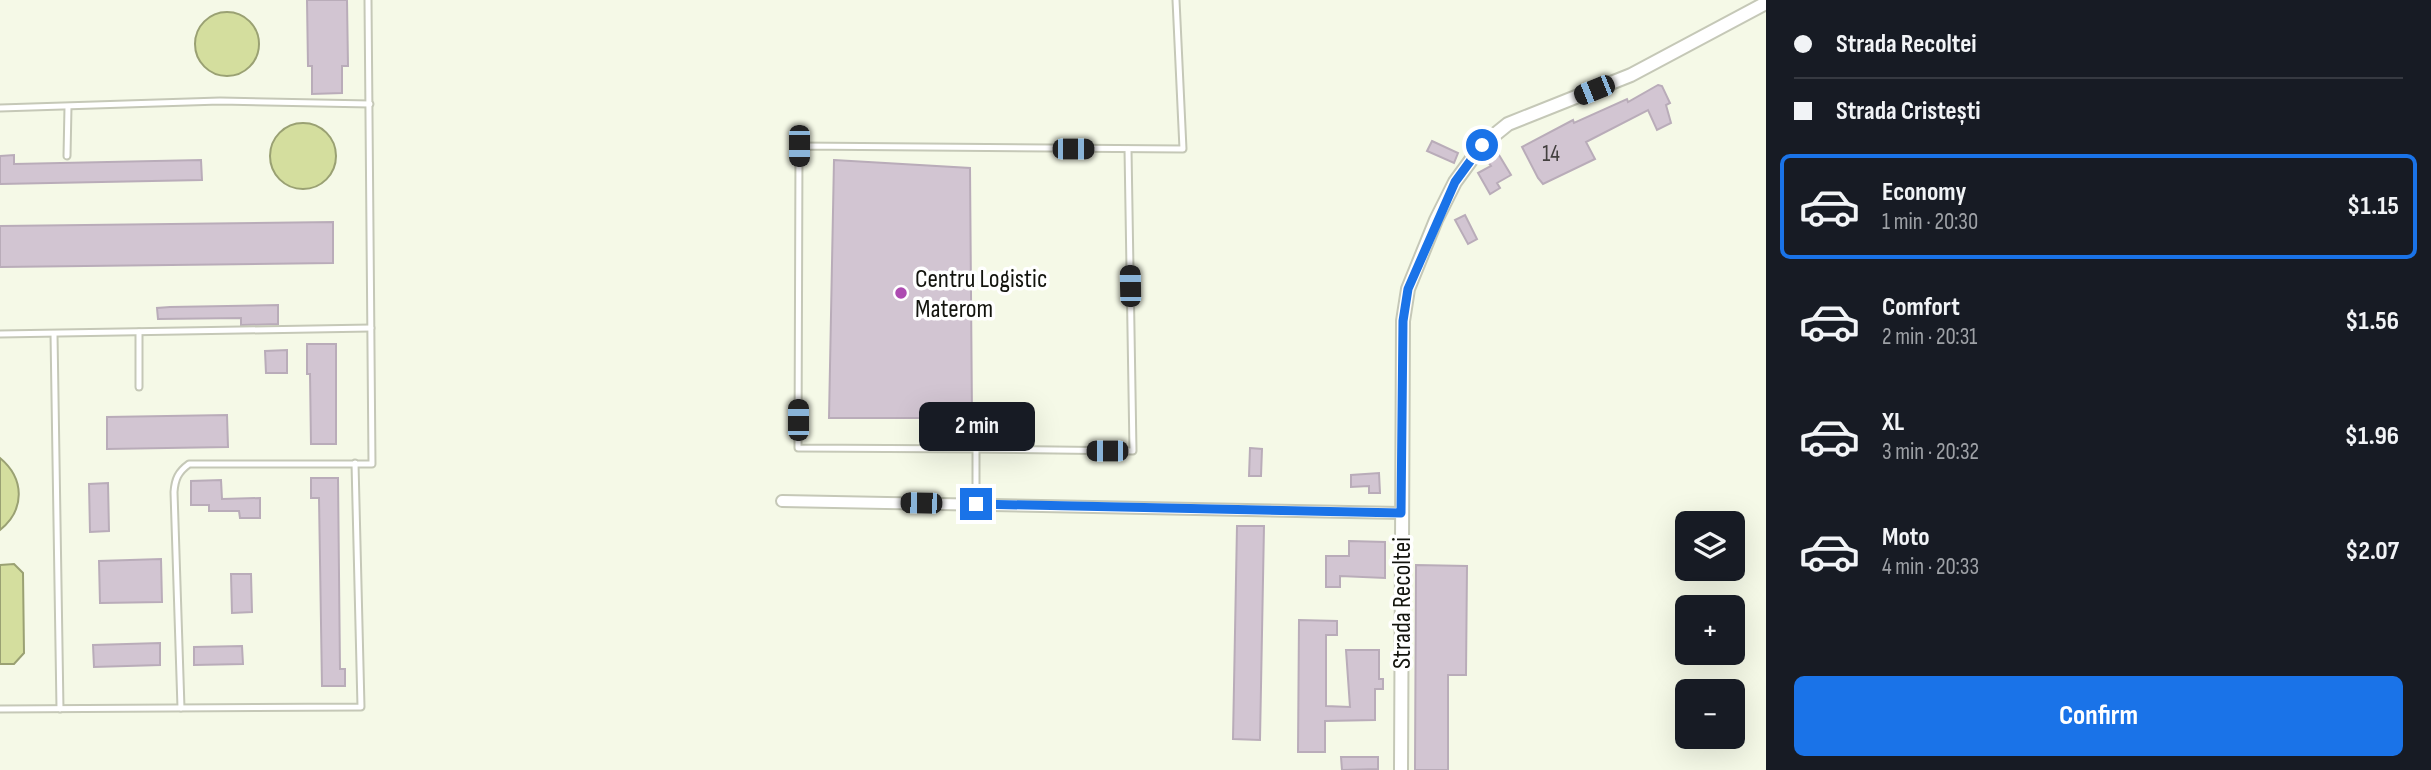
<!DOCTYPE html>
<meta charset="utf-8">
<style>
:root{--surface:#171b24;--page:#20242c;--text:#f1f3f6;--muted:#9ea1a6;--line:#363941;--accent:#1a73e8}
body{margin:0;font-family:"Sofia Sans Condensed",sans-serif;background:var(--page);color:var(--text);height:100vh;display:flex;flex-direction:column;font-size:26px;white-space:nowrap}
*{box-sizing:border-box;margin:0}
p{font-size:23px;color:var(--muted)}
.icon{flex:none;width:38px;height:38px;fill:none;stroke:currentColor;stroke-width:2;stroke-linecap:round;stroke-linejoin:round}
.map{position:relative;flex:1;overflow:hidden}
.panel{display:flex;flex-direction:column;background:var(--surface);width:665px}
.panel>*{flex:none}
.hud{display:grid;align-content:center;height:154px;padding:0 28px;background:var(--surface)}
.buttons{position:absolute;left:1675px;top:511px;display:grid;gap:14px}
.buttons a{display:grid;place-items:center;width:70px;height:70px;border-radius:10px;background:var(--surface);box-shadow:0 7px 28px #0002;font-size:35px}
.end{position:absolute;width:32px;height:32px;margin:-16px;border:9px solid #1a73e8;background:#fff;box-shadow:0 0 0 4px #fff}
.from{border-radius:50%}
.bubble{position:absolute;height:49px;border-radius:10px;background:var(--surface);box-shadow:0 7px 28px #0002;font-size:23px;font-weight:700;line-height:49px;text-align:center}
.car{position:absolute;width:21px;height:42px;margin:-21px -10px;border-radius:9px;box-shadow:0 0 5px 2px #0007;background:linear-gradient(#222 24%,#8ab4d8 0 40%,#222 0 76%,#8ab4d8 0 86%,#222 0)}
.hud b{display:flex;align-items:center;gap:24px;height:66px;font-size:26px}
.hud b+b{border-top:2px solid var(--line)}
.hud i{width:18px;height:18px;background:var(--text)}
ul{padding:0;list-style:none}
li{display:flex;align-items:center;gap:21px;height:105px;margin:0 14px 10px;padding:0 14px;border:4px solid transparent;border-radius:10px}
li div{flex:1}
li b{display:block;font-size:26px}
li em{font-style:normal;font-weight:700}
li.active{border-color:var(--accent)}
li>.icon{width:63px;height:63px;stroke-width:1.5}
.cta{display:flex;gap:14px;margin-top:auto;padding:14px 28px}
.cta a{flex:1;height:80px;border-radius:10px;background:var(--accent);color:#fff;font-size:28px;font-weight:700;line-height:80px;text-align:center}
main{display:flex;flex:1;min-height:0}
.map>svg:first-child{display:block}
.water{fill:#d4de9e;stroke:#9aa173;stroke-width:2}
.building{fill:#d2c5d2;stroke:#b9acb9;stroke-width:2}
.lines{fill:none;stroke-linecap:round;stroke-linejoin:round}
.service-casing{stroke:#c5c8b7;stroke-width:9}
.minor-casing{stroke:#c5c8b7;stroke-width:14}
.tertiary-casing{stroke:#c5c8b7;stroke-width:16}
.service{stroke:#fff;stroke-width:5}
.minor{stroke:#fff;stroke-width:10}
.tertiary{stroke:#fff;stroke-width:12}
.route{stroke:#1a73e8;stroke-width:9}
.poi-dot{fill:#ad4bb1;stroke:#fff;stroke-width:2.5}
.labels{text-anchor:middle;stroke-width:7;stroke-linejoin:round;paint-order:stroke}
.number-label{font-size:23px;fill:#43403f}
.poi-label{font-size:26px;fill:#13140e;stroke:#fff;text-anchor:start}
.street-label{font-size:26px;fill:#13140e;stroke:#fff}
</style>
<main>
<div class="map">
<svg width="1766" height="770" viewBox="0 0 1766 770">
<rect width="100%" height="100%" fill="#f5f9e7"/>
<!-- water -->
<g class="water">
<circle cx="227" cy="44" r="32"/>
<circle cx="303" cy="156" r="33"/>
<path d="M0,458C24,478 26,509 0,530Z"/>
<path d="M14,564L23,573L24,653L14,664H0V565Z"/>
</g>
<!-- building -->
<g class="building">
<path d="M307,0H347L348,66H342V93L312,94V66H308Z"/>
<path d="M1658,85L1662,86L1670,103L1666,105L1671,123L1657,130L1648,110L1586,142L1595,159L1543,184L1538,178L1522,147L1573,120L1574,123L1627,99L1628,102Z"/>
<path d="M1432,141L1458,153L1454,163L1427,151Z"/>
<path d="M14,155V164L201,160L202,180L0,184V156Z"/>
<path d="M1499,155L1511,175L1497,183L1500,188L1490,194L1478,173L1491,166L1488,162Z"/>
<path d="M834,160L970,168L972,418H829Z"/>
<path d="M1465,215L1477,239L1468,244L1455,220Z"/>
<path d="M333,222V263L0,267V226Z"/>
<path d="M278,305V324L241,325V318L158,319L157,308L170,307Z"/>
<path d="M307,344H336V444H311L310,374H307Z"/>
<path d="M287,350V373H266L265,351Z"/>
<path d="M227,415L228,447L107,449V417Z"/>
<path d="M1250,448L1262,449L1261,476H1249Z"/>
<path d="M1379,473L1380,493H1369V486L1351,487V475Z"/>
<path d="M311,478H338L340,669H345V686H322L319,498H311Z"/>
<path d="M221,480L222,499L260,498V518H240L239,511H209V505H191V481Z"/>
<path d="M108,483L109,531L90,532L89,484Z"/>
<path d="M1237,526H1264L1260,740L1233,739Z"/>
<path d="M1349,541L1385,542V578L1340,576V587H1326V556H1349Z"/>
<path d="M161,559L162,602L100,603L99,561Z"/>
<path d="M1416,565L1467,566L1466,675H1448V770H1415Z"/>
<path d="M231,574H251L252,612L232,613Z"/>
<path d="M1299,620L1337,621V635H1326V706L1350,707L1346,650H1379V679H1383V689H1375V720L1325,721V752H1298Z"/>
<path d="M160,643V665L94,667L93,645Z"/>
<path d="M242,646L243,664L194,665V647Z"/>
<path d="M1341,757H1378V769L1342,770Z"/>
</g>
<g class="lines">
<!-- service casing -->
<g class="service-casing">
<g id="service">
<path d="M0,108L220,101L370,104"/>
<path d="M67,156L68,107"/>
<path d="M139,332V387"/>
<path d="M0,334L371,328"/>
<path d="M54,334L60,709"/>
<path d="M976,449L1133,451L1128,149"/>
<path d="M976,504V449L798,448L799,146L1183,149L1176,0"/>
<path d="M181,708L174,492C175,479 178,472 189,464H372L368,0"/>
<path d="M0,709L361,707L355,463"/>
</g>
</g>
<!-- minor casing -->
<g class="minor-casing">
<path id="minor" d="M782,501L1401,513"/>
</g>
<!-- tertiary casing -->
<g class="tertiary-casing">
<path id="tertiary" d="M1401,770L1403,321L1408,289L1436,220L1455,182L1482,145L1508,124L1631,75L1766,3"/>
</g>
<!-- service -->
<use href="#service" class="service"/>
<!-- minor -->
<use href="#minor" class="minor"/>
<!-- tertiary -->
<use href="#tertiary" class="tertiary"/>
</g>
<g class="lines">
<!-- route -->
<path class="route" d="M976,504L1401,513L1403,321L1408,289L1455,182L1482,145"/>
</g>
<!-- markers -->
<circle class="poi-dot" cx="901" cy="293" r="7"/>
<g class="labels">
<!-- number labels -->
<g class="number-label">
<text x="1551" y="161">14</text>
</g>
<!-- poi labels -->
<g class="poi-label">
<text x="915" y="287">Centru Logistic<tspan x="915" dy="30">Materom</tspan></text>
</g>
<!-- street labels -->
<g class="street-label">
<text transform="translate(1401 603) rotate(-90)" y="9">Strada Recoltei</text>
</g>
</g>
</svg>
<div class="buttons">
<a><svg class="icon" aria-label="layers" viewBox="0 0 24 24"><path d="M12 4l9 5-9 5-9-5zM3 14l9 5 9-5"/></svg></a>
<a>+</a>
<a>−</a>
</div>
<i class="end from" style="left:1482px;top:145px"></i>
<i class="end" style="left:976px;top:504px"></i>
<div class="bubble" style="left:919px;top:402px;width:116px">2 min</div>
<i class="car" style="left:1594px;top:90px;rotate:248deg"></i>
<i class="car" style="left:799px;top:146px;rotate:180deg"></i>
<i class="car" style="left:1073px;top:149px;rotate:90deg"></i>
<i class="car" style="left:1130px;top:286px;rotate:359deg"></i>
<i class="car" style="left:798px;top:420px;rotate:0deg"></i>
<i class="car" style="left:1107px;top:451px;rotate:270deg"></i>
<i class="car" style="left:921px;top:503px;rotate:271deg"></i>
</div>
<section class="panel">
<div class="hud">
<b><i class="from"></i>Strada Recoltei</b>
<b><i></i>Strada Cristești</b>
</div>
<ul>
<li class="active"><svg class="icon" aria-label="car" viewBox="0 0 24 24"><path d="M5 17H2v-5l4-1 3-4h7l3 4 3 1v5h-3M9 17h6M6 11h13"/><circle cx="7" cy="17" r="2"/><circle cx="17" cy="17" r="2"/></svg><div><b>Economy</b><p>1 min · 20:30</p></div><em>$1.15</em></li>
<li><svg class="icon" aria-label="car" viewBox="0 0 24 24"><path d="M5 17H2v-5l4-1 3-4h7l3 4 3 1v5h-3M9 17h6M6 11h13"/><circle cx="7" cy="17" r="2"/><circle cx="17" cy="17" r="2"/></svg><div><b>Comfort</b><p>2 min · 20:31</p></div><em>$1.56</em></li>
<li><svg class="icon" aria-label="car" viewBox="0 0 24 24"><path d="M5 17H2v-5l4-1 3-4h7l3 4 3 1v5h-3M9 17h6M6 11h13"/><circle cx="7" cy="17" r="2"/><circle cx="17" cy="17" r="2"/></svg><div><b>XL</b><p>3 min · 20:32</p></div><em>$1.96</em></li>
<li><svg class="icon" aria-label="car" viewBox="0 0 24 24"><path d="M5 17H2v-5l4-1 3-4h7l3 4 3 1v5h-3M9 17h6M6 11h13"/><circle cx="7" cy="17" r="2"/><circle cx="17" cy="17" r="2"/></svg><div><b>Moto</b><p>4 min · 20:33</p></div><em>$2.07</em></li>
</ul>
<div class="cta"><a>Confirm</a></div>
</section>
</main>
